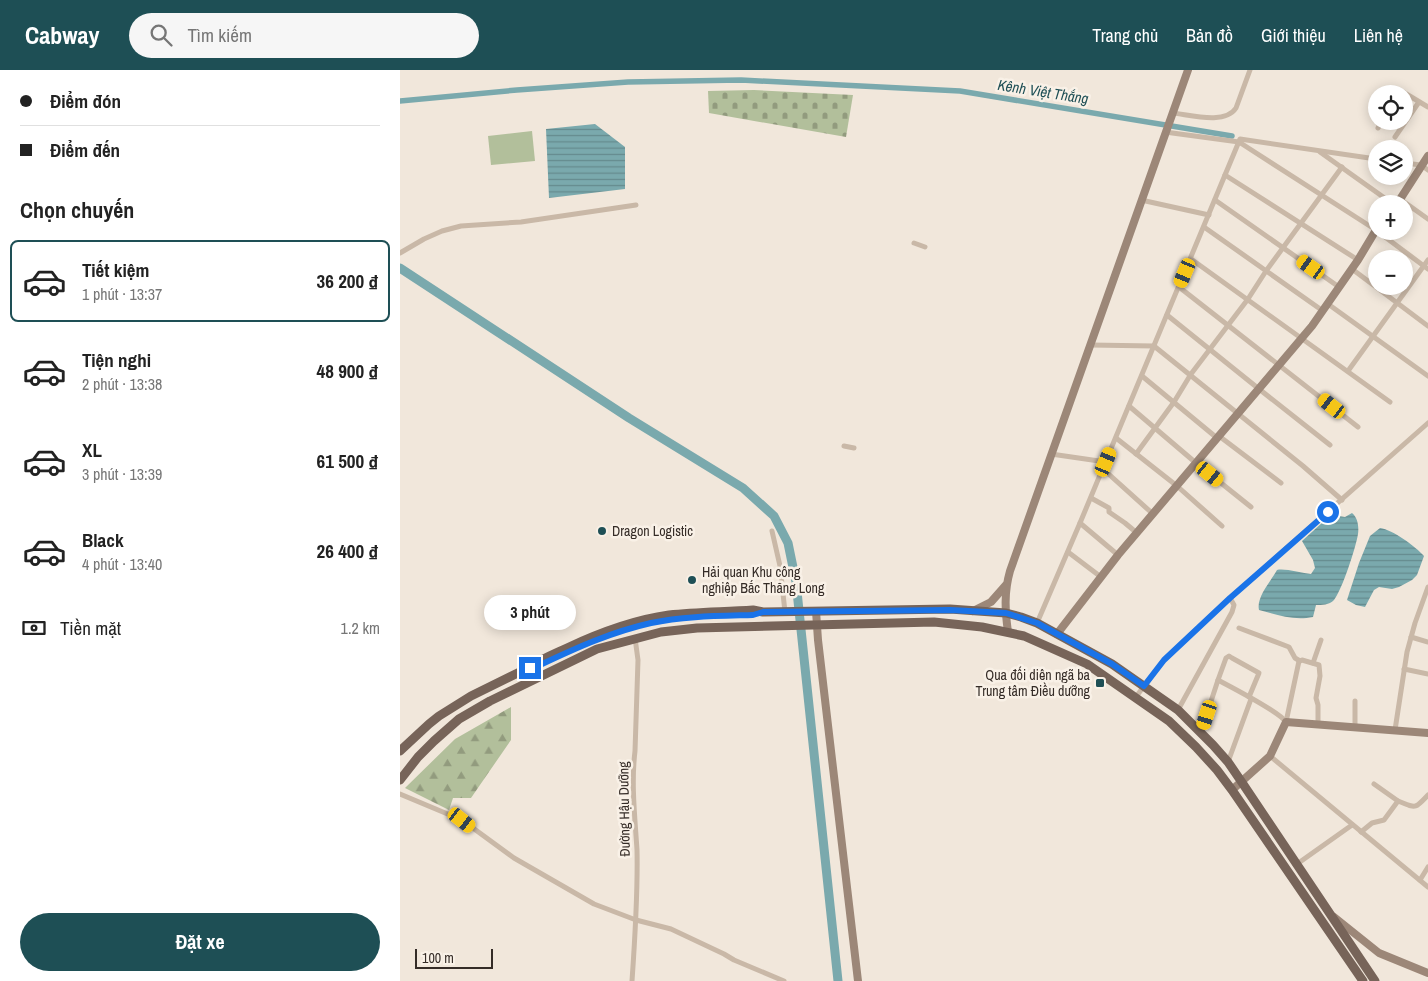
<!DOCTYPE html>
<html lang="vi">
<meta charset="utf-8">
<style>
:root{--surface:#fff;--page:#f6f6f6;--text:#222;--muted:#767676;--line:#e0e0e0;--accent:#1e4f55}
body{margin:0;font-family:"Archivo Narrow",sans-serif;background:var(--page);color:var(--text);height:100vh;display:flex;flex-direction:column;font-size:19px;white-space:nowrap}
*{box-sizing:border-box;margin:0}
p{font-size:16px;color:var(--muted)}
.icon{flex:none;width:28px;height:28px;fill:none;stroke:currentColor;stroke-width:2;stroke-linecap:round;stroke-linejoin:round}
.map{position:relative;flex:1;overflow:hidden}
.side{display:flex;flex-direction:column;background:var(--surface);width:400px}
.side>*{flex:none}
.hud{display:grid;align-content:center;height:110px;padding:0 20px;background:var(--surface)}
.tools{position:absolute;left:968px;top:15px;display:grid;gap:10px}
.tools a{display:grid;place-items:center;width:45px;height:45px;border-radius:50%;background:var(--surface);box-shadow:0 2px 12px #0003;font-size:25px}
.scale{position:absolute;left:15px;bottom:12px;width:78px;box-sizing:border-box;padding-left:5px;border:2px solid #352c27;border-top:0;font-size:14px;line-height:18px;white-space:nowrap;color:#352c27;-webkit-text-stroke:4px #f9f1e7;paint-order:stroke}
.end{position:absolute;width:22px;height:22px;margin:-11px;border:6px solid #1a73e8;background:#fff;box-shadow:0 0 0 2px #fff}
.from{border-radius:50%}
.bubble{position:absolute;height:35px;border-radius:18px;background:var(--surface);box-shadow:0 2px 12px #0003;font-size:16px;font-weight:700;line-height:35px;text-align:center}
.car{position:absolute;width:15px;height:30px;margin:-15px -8px;border-radius:6px;box-shadow:0 0 4px 1px #0007;background:linear-gradient(#f5c518 24%,#345 0 40%,#f5c518 0 76%,#345 0 86%,#f5c518 0)}
.hud b{display:flex;align-items:center;gap:18px;height:48px;font-size:19px}
.hud b+b{border-top:1px solid var(--line)}
.hud i{width:12px;height:12px;background:var(--text)}
ul{padding:0;list-style:none}
li{display:flex;align-items:center;gap:15px;height:82px;margin:0 10px 8px;padding:0 10px;border:2px solid transparent;border-radius:8px}
li div{flex:1}
li b{display:block;font-size:19px}
li em{font-style:normal;font-weight:700}
li.on{border-color:var(--accent)}
li>.icon{width:45px;height:45px;stroke-width:1.5}
h2{padding:0 20px;font-size:22px;line-height:60px}
.pay{display:flex;align-items:center;gap:12px;height:55px;padding:0 20px;font-size:19px}
.pay p{margin-inline-start:auto}
.cta{display:flex;gap:10px;margin-top:auto;padding:10px 20px}
.cta a{flex:1;height:58px;border-radius:30px;background:var(--accent);color:#fff;font-size:20px;font-weight:700;line-height:58px;text-align:center}
header{display:flex;align-items:center;gap:30px;box-sizing:border-box;height:70px;padding:0 25px;background:var(--accent);color:#fff}
header strong{font-size:24px}
nav{display:flex;gap:28px;margin-inline-start:auto;font-size:18px}
.search{width:350px;height:45px;background:var(--page);display:flex;align-items:center;gap:12px;box-sizing:border-box;padding:0 18px;border-radius:28px;color:var(--muted);font-size:19px}
main{display:flex;flex:1;min-height:0}
.map>svg:first-child{display:block}
.green{fill:#b2bf9b}
.forest{fill:url(#forest-firs)}
.cemetery{fill:url(#cemetery-stones)}
.water{fill:url(#water-rules)}
.lines{fill:none;stroke-linecap:round;stroke-linejoin:round}
.canal{stroke:#7aa9ad;stroke-width:5.5}
.river{stroke:#7aa9ad;stroke-width:9}
.street{stroke:#c9b8a7;stroke-width:5}
.secondary{stroke:#9c8778;stroke-width:8}
.primary{stroke:#776459;stroke-width:9}
.route{stroke:#1a73e8;stroke-width:6}
.poi-dot{fill:#1e4f55;stroke:#f9f1e7;stroke-width:2}
.labels{text-anchor:middle;stroke-width:5;stroke-linejoin:round;paint-order:stroke}
.poi-label{font-size:14px;fill:#352c27;stroke:#f9f1e7;text-anchor:start}
.street-label{font-size:14px;fill:#352c27;stroke:#f9f1e7}
.water-label{font-size:15px;font-style:italic;fill:#1e4f55;stroke:#f9f1e7}
</style>
<header>
<strong>Cabway</strong>
<div class="search"><svg class="icon" aria-label="search" viewBox="0 0 24 24"><circle cx="10" cy="10" r="6"/><path d="M15 15l6 6"/></svg>Tìm kiếm</div>
<nav><a>Trang chủ</a><a>Bản đồ</a><a>Giới thiệu</a><a>Liên hệ</a></nav>
</header>
<main>
<section class="side">
<div class="hud">
<b><i class="from"></i>Điểm đón</b>
<b><i></i>Điểm đến</b>
</div>
<h2>Chọn chuyến</h2>
<ul>
<li class="on"><svg class="icon" aria-label="car" viewBox="0 0 24 24"><path d="M5 17H2v-5l4-1 3-4h7l3 4 3 1v5h-3M9 17h6M6 11h13"/><circle cx="7" cy="17" r="2"/><circle cx="17" cy="17" r="2"/></svg><div><b>Tiết kiệm</b><p>1 phút · 13:37</p></div><em>36 200 ₫</em></li>
<li><svg class="icon" aria-label="car" viewBox="0 0 24 24"><path d="M5 17H2v-5l4-1 3-4h7l3 4 3 1v5h-3M9 17h6M6 11h13"/><circle cx="7" cy="17" r="2"/><circle cx="17" cy="17" r="2"/></svg><div><b>Tiện nghi</b><p>2 phút · 13:38</p></div><em>48 900 ₫</em></li>
<li><svg class="icon" aria-label="car" viewBox="0 0 24 24"><path d="M5 17H2v-5l4-1 3-4h7l3 4 3 1v5h-3M9 17h6M6 11h13"/><circle cx="7" cy="17" r="2"/><circle cx="17" cy="17" r="2"/></svg><div><b>XL</b><p>3 phút · 13:39</p></div><em>61 500 ₫</em></li>
<li><svg class="icon" aria-label="car" viewBox="0 0 24 24"><path d="M5 17H2v-5l4-1 3-4h7l3 4 3 1v5h-3M9 17h6M6 11h13"/><circle cx="7" cy="17" r="2"/><circle cx="17" cy="17" r="2"/></svg><div><b>Black</b><p>4 phút · 13:40</p></div><em>26 400 ₫</em></li>
</ul>
<div class="pay"><svg class="icon" aria-label="cash" viewBox="0 0 24 24"><path d="M3 7h18v10H3z"/><circle cx="12" cy="12" r="2"/></svg>Tiền mặt<p>1.2 km</p></div>
<div class="cta"><a>Đặt xe</a></div>
</section>
<div class="map">
<svg width="1028" height="911" viewBox="0 0 1028 911">
<defs>
<pattern id="forest-firs" width="22" height="20" patternUnits="userSpaceOnUse" patternTransform="scale(1.25)"><rect width="22" height="20" fill="#b2bf9b"/><path d="M5 1l3.5 6h-7zM16 11l3.5 6h-7z" fill="#929b7e"/></pattern>
<pattern id="cemetery-stones" width="16" height="16" patternUnits="userSpaceOnUse" patternTransform="scale(1.25)"><rect width="16" height="16" fill="#b2bf9b"/><path d="M2 7V4a2 2 0 0 1 4 0v3zM10 15v-3a2 2 0 0 1 4 0v3z" fill="#929b7e"/></pattern>
<pattern id="water-rules" width="6" height="5" patternUnits="userSpaceOnUse" patternTransform="scale(1.25)"><rect width="6" height="5" fill="#7aa9ad"/><path d="M0 2.5h6" fill="none" stroke="#658a8d"/></pattern>
</defs>
<rect width="100%" height="100%" fill="#f1e7db"/>
<!-- green -->
<path class="green" d="M132,61L135,91L91,95L88,66Z"/>
<!-- forest -->
<path class="forest" d="M111,637V670L71,728H53L49,740L5,718L55,669Z"/>
<!-- cemetery -->
<path class="cemetery" d="M354,20L453,25L446,67L309,43L308,21Z"/>
<!-- water -->
<g class="water">
<path d="M195,54L225,77V119L149,128L146,59Z"/>
<path d="M934,442L939,446L945,447L952,443C958,448 959,457 958,464C956,477 942,520 934,530C929,535 922,535 916,535L913,547C894,551 878,545 859,540C856,527 871,511 877,500C884,498 902,503 911,504L915,498L913,490L902,471Z"/>
<path d="M980,458C993,460 1015,476 1024,486L1017,505L1012,510L999,517L992,519L979,517L974,520L965,537L956,535L947,530L959,493L970,466Z"/>
</g>
<g class="lines">
<!-- canal -->
<path class="canal" d="M0,31L117,20L228,12L341,10L560,21L832,66"/>
<!-- river -->
<path class="river" d="M0,198L229,348L343,418L374,446L388,473L396,512L438,911"/>
<!-- street -->
<g class="street">
<path d="M1001,24L1003,22L1028,37"/>
<path d="M773,43C791,45 825,55 836,38L850,0"/>
<path d="M978,58L982,51"/>
<path d="M765,62L839,72L976,160"/>
<path d="M995,67L1019,32"/>
<path d="M920,82L993,134"/>
<path d="M1004,93L1021,95L1028,100"/>
<path d="M825,105L958,190"/>
<path d="M1000,129L1028,149"/>
<path d="M741,130L809,145"/>
<path d="M815,130L939,217"/>
<path d="M804,157L923,241"/>
<path d="M977,161L1028,199"/>
<path d="M514,173L525,177"/>
<path d="M0,183L24,169L42,161L61,156L121,152L236,135"/>
<path d="M791,189L990,332"/>
<path d="M952,199L1028,256"/>
<path d="M779,217L958,357"/>
<path d="M928,234L1028,306"/>
<path d="M767,245L859,319L930,375"/>
<path d="M690,275L754,276L903,396L942,430"/>
<path d="M948,301L1028,190"/>
<path d="M742,306L817,368"/>
<path d="M729,336L796,393L851,437"/>
<path d="M819,366L881,413"/>
<path d="M716,368L777,416L822,456"/>
<path d="M444,376L454,378"/>
<path d="M651,384L706,392"/>
<path d="M736,384L774,332L791,304L848,229L866,201L942,97"/>
<path d="M703,399L753,444"/>
<path d="M691,428L709,438V442L725,453L737,463"/>
<path d="M680,453L718,485"/>
<path d="M372,461L380,496L385,542"/>
<path d="M668,482L701,507"/>
<path d="M637,553L680,453L840,69L976,89"/>
<path d="M839,558L889,577L895,588L900,591"/>
<path d="M1011,567L1028,572"/>
<path d="M913,593L921,570"/>
<path d="M1004,599L1028,604"/>
<path d="M818,610L826,588L829,586L832,588L859,603L849,627"/>
<path d="M735,628L764,590L830,528L1028,353"/>
<path d="M778,640L832,542L834,535L830,528"/>
<path d="M886,652L899,591L902,590L919,595L920,606L916,628L918,635V655"/>
<path d="M955,657V631"/>
<path d="M995,660L1007,582L1015,553L1028,517"/>
<path d="M801,662L818,610C831,617 880,642 886,652"/>
<path d="M870,686L1028,817"/>
<path d="M828,692L851,629"/>
<path d="M974,714L998,731"/>
<path d="M0,724L62,750L114,788L194,834L236,850L271,859L324,884L334,890L384,911"/>
<path d="M961,762L972,753L984,750L998,731C1016,738 1014,740 1028,725"/>
<path d="M897,794L952,755"/>
<path d="M1020,810L1028,797"/>
<path d="M232,911C235,868 238,824 237,780C235,748 231,714 235,681L238,590L235,568"/>
</g>
<!-- secondary -->
<g class="secondary">
<path d="M997,134L1028,86"/>
<path d="M416,541L418,570L458,911"/>
<path d="M573,541L591,532L606,515"/>
<path d="M608,562C605,541 604,522 610,501L788,0"/>
<path d="M657,564L718,485L912,256L958,190L976,160"/>
<path d="M832,720L870,686L886,652L1028,663"/>
<path d="M934,847L979,883L1028,903"/>
</g>
<!-- primary -->
<g class="primary">
<path d="M0,681L29,654L39,646L71,626L130,597C141,589 154,584 167,578C199,563 233,550 269,545C297,542 325,542 353,540L363,542L550,539L606,543L621,547L637,553L712,594L778,640L813,675L828,692L841,711L975,911"/>
<path d="M0,710L18,687L34,671L59,649L90,631L197,579L261,562L297,558L534,552L582,557L624,566L687,594L769,651L796,677L817,700L832,720L963,911"/>
</g>
</g>
<g class="lines">
<!-- route -->
<path class="route" d="M130,598L140,595C176,578 211,562 251,553C284,546 319,546 353,545L363,542L550,540L606,543L637,553L712,594L744,616L764,590L830,528L928,442"/>
</g>
<!-- markers -->
<g class="poi-dot">
<circle cx="202" cy="461" r="5"/>
<circle cx="292" cy="510" r="5"/>
<rect x="695" y="608" width="10" height="10" rx="2.5"/>
</g>
<g class="labels">
<!-- poi labels -->
<g class="poi-label">
<text x="212" y="466">Dragon Logistic</text>
<text x="302" y="507">Hải quan Khu công<tspan x="302" dy="16">nghiệp Bắc Thăng Long</tspan></text>
<text x="690" y="610" text-anchor="end">Qua đối diện ngã ba<tspan x="690" dy="16">Trung tâm Điều dưỡng</tspan></text>
</g>
<!-- street labels -->
<g class="street-label">
<text transform="translate(224 739) rotate(-91)" y="5">Đường Hậu Dưỡng</text>
</g>
<!-- water labels -->
<g class="water-label">
<text transform="translate(643 22) rotate(9)" y="5">Kênh Việt Thắng</text>
</g>
</g>
</svg>
<div class="tools">
<a><svg class="icon" aria-label="locate" viewBox="0 0 24 24"><circle cx="12" cy="12" r="6"/><path d="M12 2v4M12 18v4M2 12h4M18 12h4"/></svg></a>
<a><svg class="icon" aria-label="layers" viewBox="0 0 24 24"><path d="M12 4l9 5-9 5-9-5zM3 14l9 5 9-5"/></svg></a>
<a>+</a>
<a>−</a>
</div>
<div class="scale">100 m</div>
<i class="end from" style="left:928px;top:442px"></i>
<i class="end" style="left:130px;top:598px"></i>
<div class="bubble" style="left:84px;top:525px;width:92px">3 phút</div>
<i class="car" style="left:911px;top:197px;rotate:305deg"></i>
<i class="car" style="left:785px;top:203px;rotate:203deg"></i>
<i class="car" style="left:932px;top:336px;rotate:308deg"></i>
<i class="car" style="left:706px;top:392px;rotate:23deg"></i>
<i class="car" style="left:810px;top:404px;rotate:129deg"></i>
<i class="car" style="left:807px;top:645px;rotate:198deg"></i>
<i class="car" style="left:62px;top:750px;rotate:128deg"></i>
</div>
</main>
